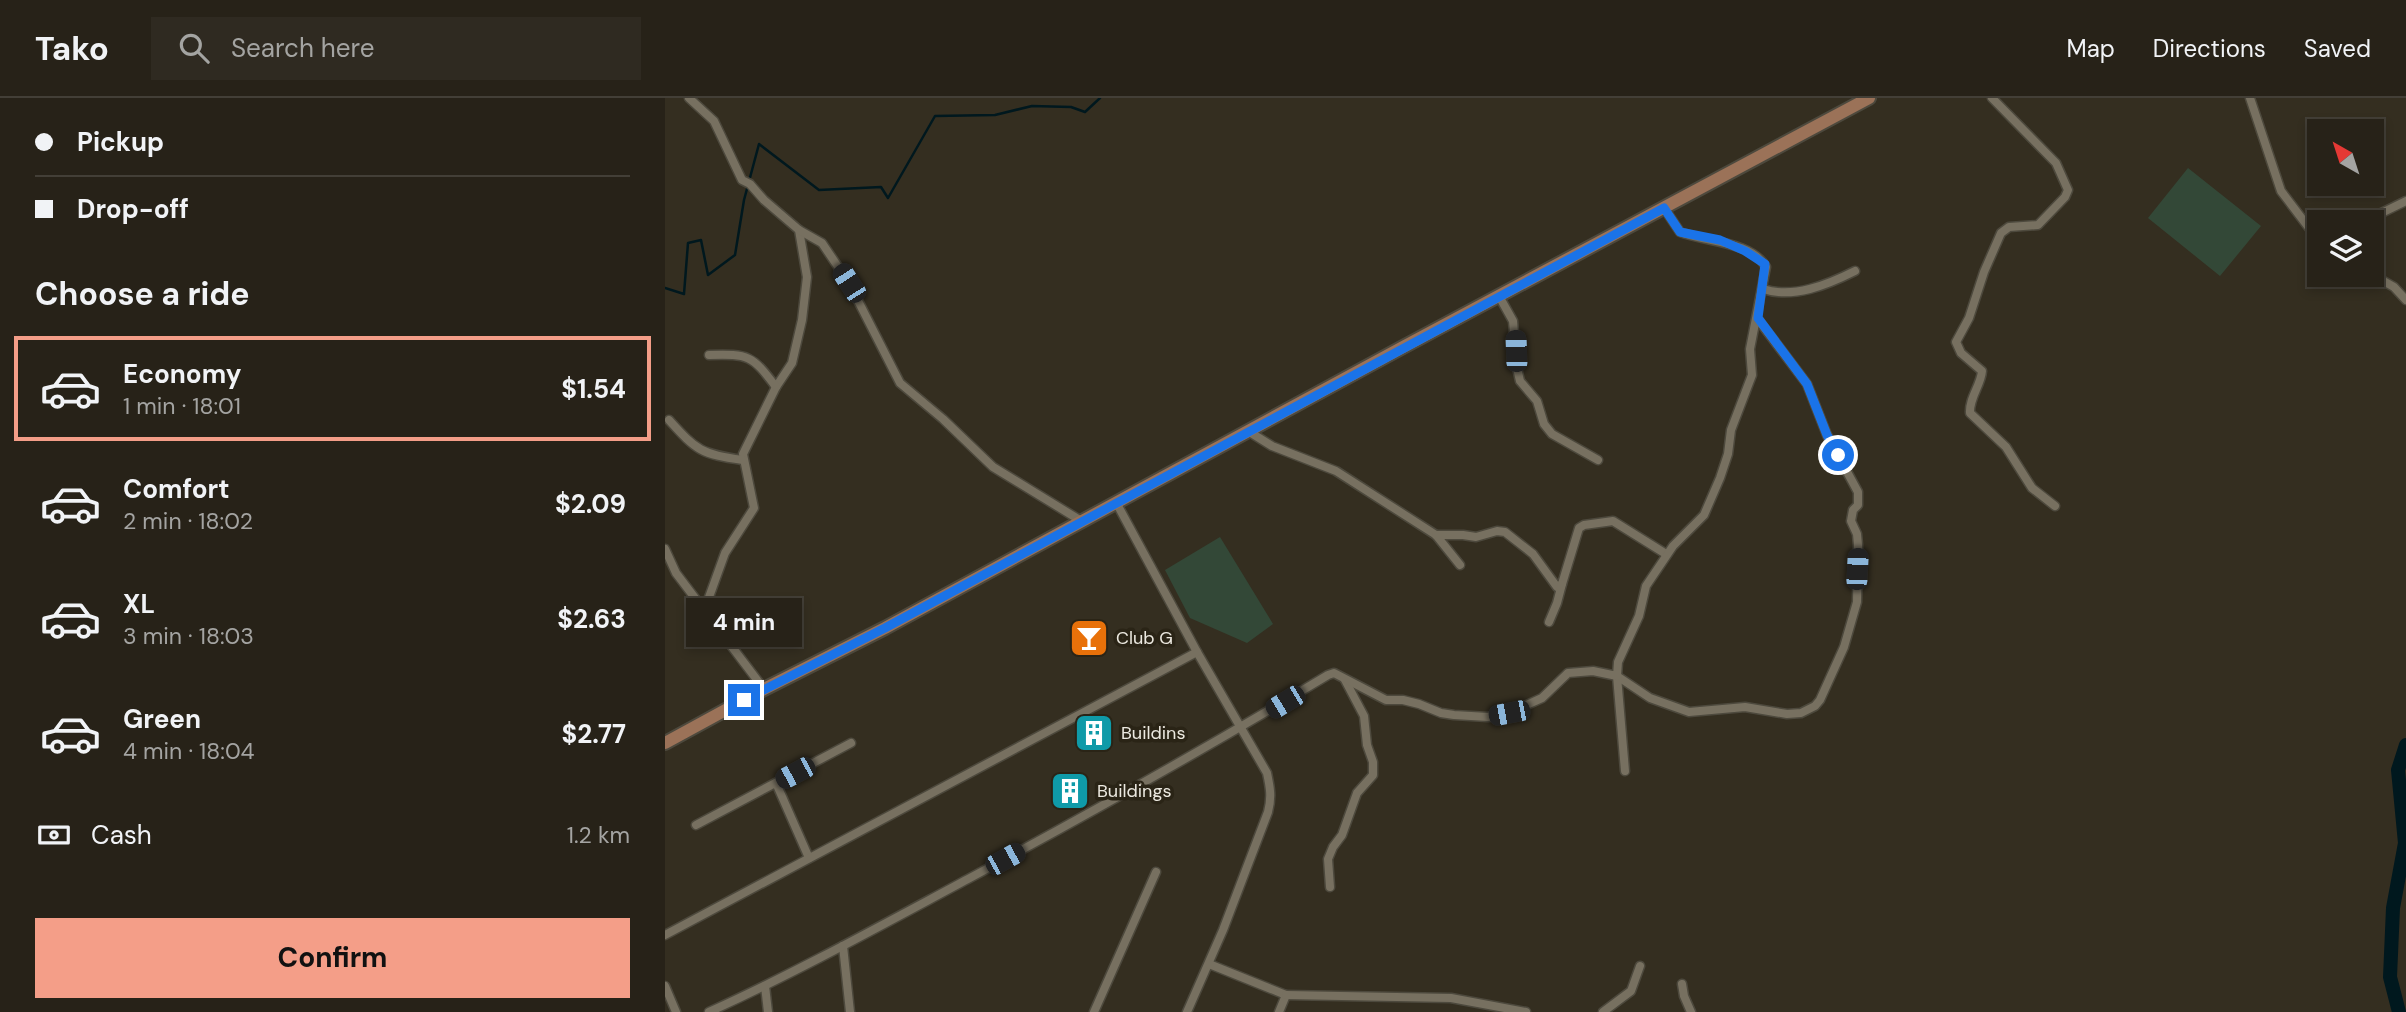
<!DOCTYPE html>
<meta charset="utf-8">
<style>
:root{--surface:#272218;--page:#2f2a21;--text:#f1f3f6;--muted:#a4a4a2;--line:#433f37;--accent:#f49e88}
body{margin:0;font-family:"DM Sans",sans-serif;background:var(--page);color:var(--text);height:100vh;display:flex;flex-direction:column;font-size:26px;white-space:nowrap}
*{box-sizing:border-box;margin:0}
p{font-size:23px;color:var(--muted)}
.icon{flex:none;width:38px;height:38px;fill:none;stroke:currentColor;stroke-width:2;stroke-linecap:round;stroke-linejoin:round}
.map{position:relative;flex:1;overflow:hidden}
.side{display:flex;flex-direction:column;background:var(--surface);width:665px}
.side>*{flex:none}
.top-card{display:grid;align-content:center;height:154px;padding:0 35px;background:var(--surface)}
.needle{width:46px;rotate:321deg}
.controls{position:absolute;left:1642px;top:21px;display:grid;gap:14px}
.controls a{display:grid;place-items:center;width:77px;height:77px;border-radius:0px;background:var(--surface);box-shadow:0 4px 10px #0003,0 0 0 2px var(--line);font-size:35px}
.end{position:absolute;width:32px;height:32px;margin:-16px;border:9px solid #1a73e8;background:#fff;box-shadow:0 0 0 4px #fff}
.from{border-radius:50%}
.bubble{position:absolute;height:49px;border-radius:0px;background:var(--surface);box-shadow:0 4px 10px #0003,0 0 0 2px var(--line);font-size:23px;font-weight:700;line-height:49px;text-align:center}
.car{position:absolute;width:21px;height:42px;margin:-21px -10px;border-radius:9px;box-shadow:0 0 5px 2px #0007;background:linear-gradient(#222 24%,#8ab4d8 0 40%,#222 0 76%,#8ab4d8 0 86%,#222 0)}
.top-card b{display:flex;align-items:center;gap:24px;height:66px;font-size:26px}
.top-card b+b{border-top:2px solid var(--line)}
.top-card i{width:18px;height:18px;background:var(--text)}
ul{padding:0;list-style:none}
li{display:flex;align-items:center;gap:21px;height:105px;margin:0 14px 10px;padding:0 21px;border:4px solid transparent;border-radius:0px}
li div{flex:1}
li b{display:block;font-size:26px}
li em{font-style:normal;font-weight:700}
li.active{border-color:var(--accent)}
li>.icon{width:63px;height:63px;stroke-width:1.5}
h2{padding:0 35px;font-size:32px;line-height:84px}
.pay{display:flex;align-items:center;gap:18px;height:77px;padding:0 35px;font-size:26px}
.pay p{margin-inline-start:auto}
.cta{display:flex;gap:14px;margin-top:auto;padding:14px 35px}
.cta a{flex:1;height:80px;border-radius:0px;background:var(--accent);color:#111;font-size:28px;font-weight:700;line-height:80px;text-align:center}
header{display:flex;align-items:center;gap:42px;box-sizing:border-box;height:98px;padding:0 35px;background:var(--surface);border-bottom:2px solid var(--line)}
header strong{font-size:33px}
nav{display:flex;gap:38px;margin-inline-start:auto;font-size:24px}
.search{width:490px;height:63px;background:var(--page);display:flex;align-items:center;gap:18px;box-sizing:border-box;padding:0 24px;border-radius:0px;color:var(--muted);font-size:26px}
main{display:flex;flex:1;min-height:0}
.map>svg:first-child{display:block}
.green{fill:#334837}
.lines{fill:none;stroke-linecap:round;stroke-linejoin:round}
.stream{stroke:#00181e;stroke-width:2.5}
.river{stroke:#00181e;stroke-width:14}
.minor-casing{stroke:#4d493d;stroke-width:11}
.secondary-casing{stroke:#4d493d;stroke-width:16}
.minor{stroke:#777060;stroke-width:8}
.secondary{stroke:#9b7258;stroke-width:12}
.route{stroke:#1a73e8;stroke-width:9}
.labels{text-anchor:middle;stroke-width:7;stroke-linejoin:round;paint-order:stroke}
.poi-label{font-size:18px;fill:#ece9e0;stroke:#2a2416;text-anchor:start}
</style>
<header>
<strong>Tako</strong>
<div class="search"><svg class="icon" aria-label="search" viewBox="0 0 24 24"><circle cx="10" cy="10" r="6"/><path d="M15 15l6 6"/></svg>Search here</div>
<nav><a>Map</a><a>Directions</a><a>Saved</a></nav>
</header>
<main>
<section class="side">
<div class="top-card">
<b><i class="from"></i>Pickup</b>
<b><i></i>Drop-off</b>
</div>
<h2>Choose a ride</h2>
<ul>
<li class="active"><svg class="icon" aria-label="car" viewBox="0 0 24 24"><path d="M5 17H2v-5l4-1 3-4h7l3 4 3 1v5h-3M9 17h6M6 11h13"/><circle cx="7" cy="17" r="2"/><circle cx="17" cy="17" r="2"/></svg><div><b>Economy</b><p>1 min · 18:01</p></div><em>$1.54</em></li>
<li><svg class="icon" aria-label="car" viewBox="0 0 24 24"><path d="M5 17H2v-5l4-1 3-4h7l3 4 3 1v5h-3M9 17h6M6 11h13"/><circle cx="7" cy="17" r="2"/><circle cx="17" cy="17" r="2"/></svg><div><b>Comfort</b><p>2 min · 18:02</p></div><em>$2.09</em></li>
<li><svg class="icon" aria-label="car" viewBox="0 0 24 24"><path d="M5 17H2v-5l4-1 3-4h7l3 4 3 1v5h-3M9 17h6M6 11h13"/><circle cx="7" cy="17" r="2"/><circle cx="17" cy="17" r="2"/></svg><div><b>XL</b><p>3 min · 18:03</p></div><em>$2.63</em></li>
<li><svg class="icon" aria-label="car" viewBox="0 0 24 24"><path d="M5 17H2v-5l4-1 3-4h7l3 4 3 1v5h-3M9 17h6M6 11h13"/><circle cx="7" cy="17" r="2"/><circle cx="17" cy="17" r="2"/></svg><div><b>Green</b><p>4 min · 18:04</p></div><em>$2.77</em></li>
</ul>
<div class="pay"><svg class="icon" aria-label="cash" viewBox="0 0 24 24"><path d="M3 7h18v10H3z"/><circle cx="12" cy="12" r="2"/></svg>Cash<p>1.2 km</p></div>
<div class="cta"><a>Confirm</a></div>
</section>
<div class="map">
<svg width="1741" height="914" viewBox="0 0 1741 914">
<rect width="100%" height="100%" fill="#342e20"/>
<!-- green -->
<g class="green">
<path d="M1523,70L1596,128L1555,178L1483,120Z"/>
<path d="M555,439L608,526L582,545L525,520L500,472Z"/>
</g>
<g class="lines">
<!-- stream -->
<path class="stream" d="M0,190L19,196L23,145L36,142L43,177L70,157L79,102L94,46L154,92L216,89L223,100L270,18L330,17L367,8L406,9L420,14L435,0"/>
<!-- river -->
<path class="river" d="M1734,914L1725,879L1728,810L1740,745L1733,672L1741,647"/>
<!-- minor casing -->
<g class="minor-casing">
<g id="minor">
<path d="M24,0L49,23L77,82L85,86L99,102L134,132L142,179L137,222L127,265L111,289L78,356L89,410L60,455L39,513"/>
<path d="M1327,0L1391,65L1403,92L1400,99L1373,127L1344,129L1336,135L1319,174L1304,220L1291,244L1296,255L1317,273C1316,287 1304,300 1305,315L1341,349L1367,390L1390,408"/>
<path d="M1585,0L1616,93L1654,143"/>
<path d="M1698,124L1741,103"/>
<path d="M134,132L157,145L184,185L235,285L278,321L328,369L418,424"/>
<path d="M1706,176L1729,189L1741,202"/>
<path d="M1098,191C1128,201 1162,187 1190,173"/>
<path d="M834,198L848,223L852,270L855,283L872,303L879,326L887,336L933,362"/>
<path d="M44,257C84,256 87,257 111,289"/>
<path d="M4,322C32,353 36,356 78,362"/>
<path d="M583,333L607,348L671,373L771,437L795,467"/>
<path d="M452,406L532,554L602,675C605,689 607,699 603,714L558,832L522,914"/>
<path d="M771,437H798L811,439L832,433L840,434L868,456L892,489L897,486L914,430L919,427L948,423L1001,456"/>
<path d="M0,451L11,475L99,591"/>
<path d="M884,524L892,505L897,486"/>
<path d="M952,578L985,600L1024,614L1080,609L1122,616L1136,615L1150,608L1155,602L1179,549L1192,504L1193,447L1192,436L1186,423L1188,412L1193,407V394L1162,337L1142,286L1092,220"/>
<path d="M952,578L960,673"/>
<path d="M111,685L144,760"/>
<path d="M31,727L186,645"/>
<path d="M665,789L663,761L668,749L677,737L692,695L708,677V664L702,647L699,618L680,582"/>
<path d="M0,837L532,554"/>
<path d="M178,848L185,914"/>
<path d="M544,866L621,897L614,914"/>
<path d="M1017,886L1019,898L1026,914"/>
<path d="M0,888L11,914"/>
<path d="M100,888L103,914"/>
<path d="M621,897L786,900L861,914"/>
<path d="M44,914C132,874 217,827 303,781C424,716 545,648 663,577L669,575L721,602H738L754,606L776,615L789,617L823,619L844,615L877,600L903,575L928,573L952,578L953,564L974,518L981,488L1008,448L1039,417L1055,380L1063,356L1066,332L1087,277L1085,251L1101,169C1086,143 1040,144 1015,134L999,110"/>
<path d="M429,914L491,774"/>
<path d="M938,914L966,893L975,868"/>
</g>
</g>
<!-- secondary casing -->
<g class="secondary-casing">
<path id="secondary" d="M0,645L99,591L220,530L738,249L1204,0"/>
</g>
<!-- minor -->
<use href="#minor" class="minor"/>
<!-- secondary -->
<use href="#secondary" class="secondary"/>
</g>
<g class="lines">
<!-- route -->
<path class="route" d="M79,602L220,530L999,110L1015,134L1055,142L1080,153L1100,166L1093,220L1142,286L1162,337L1173,357"/>
</g>
<!-- icons -->
<defs>
<g id="bar-square" transform="scale(2.0125)"><rect x="-9" y="-9" width="18" height="18" rx="4" fill="#e8710a" stroke="#2a2416"/><path d="M-6-5H6L.8 .8V4.5H3.5V6h-7V4.5H-.8V.8Z" fill="#fff"/></g>
<g id="building-square" transform="scale(2.0125)"><rect x="-9" y="-9" width="18" height="18" rx="4" fill="#0f9aa8" stroke="#2a2416"/><path d="M-4-6H4V6H1V3H-1V6H-4ZM-2.5-4.3h1.7v1.8h-1.7ZM.8-4.3h1.7v1.8H.8ZM-2.5-1h1.7V.8h-1.7ZM.8-1h1.7V.8H.8Z" fill="#fff"/></g>
</defs>
<g fill-rule="evenodd">
<use href="#bar-square" x="424" y="540"/>
<use href="#building-square" x="429" y="635"/>
<use href="#building-square" x="405" y="693"/>
</g>
<g class="labels">
<!-- poi labels -->
<g class="poi-label">
<text x="451" y="546">Club G</text>
<text x="456" y="641">Buildins</text>
<text x="432" y="699">Buildings</text>
</g>
</g>
</svg>
<div class="controls">
<a><svg class="needle" viewBox="-14 -14 28 28"><path d="M0-13l5 13h-10z" fill="#e53935"/><path d="M0 13l5-13h-10z" fill="#a4a4a2"/></svg></a>
<a><svg class="icon" aria-label="layers" viewBox="0 0 24 24"><path d="M12 4l9 5-9 5-9-5zM3 14l9 5 9-5"/></svg></a>
</div>
<i class="end from" style="left:1173px;top:357px"></i>
<i class="end" style="left:79px;top:602px"></i>
<div class="bubble" style="left:21px;top:500px;width:116px">4 min</div>
<i class="car" style="left:184px;top:185px;rotate:327deg"></i>
<i class="car" style="left:851px;top:253px;rotate:358deg"></i>
<i class="car" style="left:1192px;top:471px;rotate:3deg"></i>
<i class="car" style="left:620px;top:604px;rotate:239deg"></i>
<i class="car" style="left:844px;top:615px;rotate:259deg"></i>
<i class="car" style="left:130px;top:675px;rotate:242deg"></i>
<i class="car" style="left:340px;top:761px;rotate:61deg"></i>
</div>
</main>
